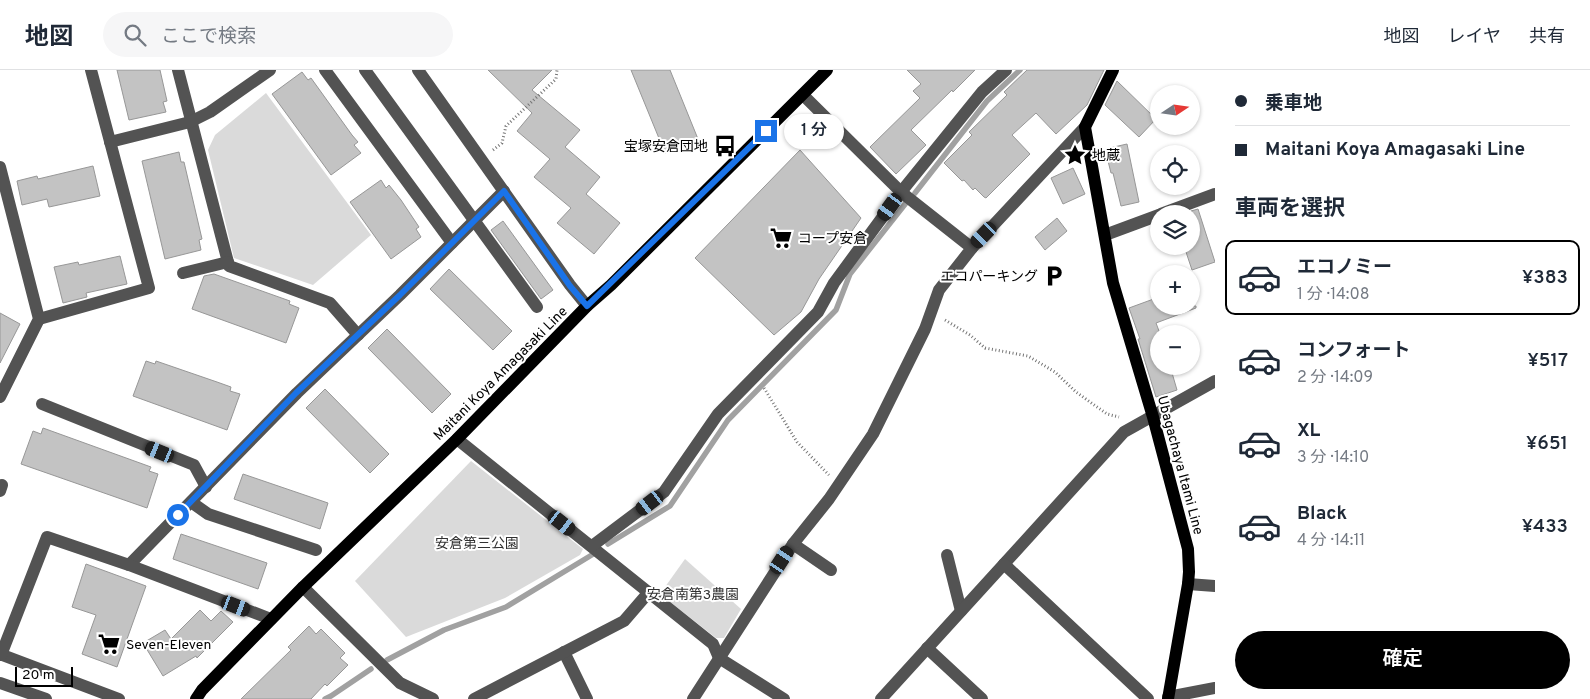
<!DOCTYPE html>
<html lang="ja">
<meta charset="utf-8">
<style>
:root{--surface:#fff;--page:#f6f6f7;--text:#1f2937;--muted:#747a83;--line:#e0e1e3;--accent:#000}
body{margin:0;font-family:Overpass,"Noto Sans JP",sans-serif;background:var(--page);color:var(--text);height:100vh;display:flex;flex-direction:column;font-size:19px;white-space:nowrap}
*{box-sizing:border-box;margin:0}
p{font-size:16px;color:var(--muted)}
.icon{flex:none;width:28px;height:28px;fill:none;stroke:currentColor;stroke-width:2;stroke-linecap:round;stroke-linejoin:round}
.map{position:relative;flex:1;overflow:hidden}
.sheet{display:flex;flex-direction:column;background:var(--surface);width:375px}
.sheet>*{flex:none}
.guide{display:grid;align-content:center;height:110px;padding:0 20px;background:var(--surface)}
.needle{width:32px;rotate:77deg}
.tools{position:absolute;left:1150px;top:15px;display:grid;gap:10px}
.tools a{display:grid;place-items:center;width:50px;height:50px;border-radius:50%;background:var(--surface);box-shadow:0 1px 4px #0004;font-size:25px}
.scale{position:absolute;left:15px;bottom:12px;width:58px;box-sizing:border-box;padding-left:5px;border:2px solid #000;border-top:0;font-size:14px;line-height:18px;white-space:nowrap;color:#000;-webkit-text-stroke:4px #fff;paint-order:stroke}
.end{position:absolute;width:22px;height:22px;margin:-11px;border:6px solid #1a73e8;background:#fff;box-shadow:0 0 0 2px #fff}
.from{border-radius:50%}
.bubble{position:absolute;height:35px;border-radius:18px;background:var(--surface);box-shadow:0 1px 4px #0004;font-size:16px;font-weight:600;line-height:35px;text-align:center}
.car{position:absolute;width:15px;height:30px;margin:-15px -8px;border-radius:6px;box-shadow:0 0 4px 1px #0007;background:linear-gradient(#222 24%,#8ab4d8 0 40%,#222 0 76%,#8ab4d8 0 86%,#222 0)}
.guide b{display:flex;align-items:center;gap:18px;height:48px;font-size:19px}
.guide b+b{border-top:1px solid var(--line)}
.guide i{width:12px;height:12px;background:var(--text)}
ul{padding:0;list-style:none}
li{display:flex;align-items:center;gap:15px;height:75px;margin:0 10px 8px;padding:0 10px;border:2px solid transparent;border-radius:10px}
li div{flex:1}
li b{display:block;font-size:19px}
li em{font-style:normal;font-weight:600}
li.on{border-color:var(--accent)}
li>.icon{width:45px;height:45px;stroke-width:1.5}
h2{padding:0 20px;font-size:22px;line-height:60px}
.action{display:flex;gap:10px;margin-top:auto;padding:10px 20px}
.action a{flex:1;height:58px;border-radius:30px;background:var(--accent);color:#fff;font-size:20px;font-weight:600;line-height:58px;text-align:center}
header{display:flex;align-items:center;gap:30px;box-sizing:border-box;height:70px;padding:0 25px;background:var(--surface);border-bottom:1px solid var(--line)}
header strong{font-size:24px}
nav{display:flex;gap:28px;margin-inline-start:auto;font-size:18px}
.search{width:350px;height:45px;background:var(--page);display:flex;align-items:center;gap:12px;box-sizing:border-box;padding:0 18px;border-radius:28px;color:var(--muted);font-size:19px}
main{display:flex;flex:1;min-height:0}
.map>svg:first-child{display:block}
.green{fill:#dadada}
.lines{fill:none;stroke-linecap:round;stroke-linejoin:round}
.stream{stroke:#a1a1a1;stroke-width:5.5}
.building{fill:#c3c3c3;stroke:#979797}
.path{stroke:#757575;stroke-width:3;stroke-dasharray:1 2.5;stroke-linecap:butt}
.minor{stroke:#535353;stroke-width:12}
.major{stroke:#000;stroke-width:12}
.route{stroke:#1a73e8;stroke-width:6}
.labels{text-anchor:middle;stroke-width:4;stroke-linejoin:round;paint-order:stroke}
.poi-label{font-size:14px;fill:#000;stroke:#fff;text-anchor:start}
.street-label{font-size:14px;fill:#000;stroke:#fff}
.park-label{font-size:14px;fill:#313131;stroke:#fff}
</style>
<header>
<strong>地図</strong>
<div class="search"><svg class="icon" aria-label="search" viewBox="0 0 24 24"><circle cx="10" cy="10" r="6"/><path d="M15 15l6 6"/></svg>ここで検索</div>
<nav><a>地図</a><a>レイヤ</a><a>共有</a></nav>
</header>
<main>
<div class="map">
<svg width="1215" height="629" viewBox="0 0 1215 629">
<rect width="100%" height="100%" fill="#fff"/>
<!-- green -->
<g class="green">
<path d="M266,23L371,165L313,215L234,188L208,80L215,65Z"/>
<path d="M471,391L583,479L580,485L505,528L406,567L355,511Z"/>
<path d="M685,489L741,539L724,568H716L660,524Z"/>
</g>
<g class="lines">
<!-- stream -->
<g class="stream">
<path d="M915,123L987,31L1020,0"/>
<path d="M608,474L670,436L728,350L836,240L850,204L906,133"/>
<path d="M387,590L444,560L506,537L595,483"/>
<path d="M325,629L331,626L371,599"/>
</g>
</g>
<!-- building -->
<g class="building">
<path d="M117,0H160L167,31L163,32L166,42L129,50Z"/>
<path d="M488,0H552L532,20L580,60L565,77L600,107L586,124L620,153L594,184L557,153L571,138L534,107L550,89L517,61L532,43Z"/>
<path d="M631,0H670L698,69L665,83Z"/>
<path d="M907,0H975L953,22L952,20L911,60L926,75L896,104L870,77L920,28L913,21L921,14Z"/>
<path d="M1027,0H1104L1087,35L1056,64L1036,43L1012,65L1030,84L986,128L984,127L975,118L973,120L964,110L962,111L944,93L972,65L969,62L1007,25L1004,22Z"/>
<path d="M302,2L308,10L311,8L352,65L358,72L354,75L361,83L331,105L272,24Z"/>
<path d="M1117,11L1156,49L1139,67L1105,35Z"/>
<path d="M1127,74L1139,132L1121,136L1113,103H1111L1105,79Z"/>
<path d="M800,80L861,148L819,209L801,242L774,265L695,188Z"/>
<path d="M179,82L181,92H184L202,169L199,170L201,180L165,189L142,91Z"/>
<path d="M93,96L100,126L49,137L47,129L22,135L17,111L37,106L38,109Z"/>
<path d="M1073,98L1085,124L1063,134L1051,108Z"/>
<path d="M381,110L386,118L389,115L401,130L419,157L416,159L421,167L391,189L350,132Z"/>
<path d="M1198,139L1215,192L1192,200L1184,176H1191V141Z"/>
<path d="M1057,148L1067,161L1045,180L1035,167Z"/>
<path d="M503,151L553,220L541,229L491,160Z"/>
<path d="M120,186L127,214L86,223L87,227L63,233L54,197L78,192L79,195Z"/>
<path d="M449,199L512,261L493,280L430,219Z"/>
<path d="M214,204L290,231L289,234L299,238L286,273L192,239L204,206Z"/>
<path d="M1159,227V236H1196V238L1156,253L1159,261V296H1170L1177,320L1156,327L1138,269H1140L1129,238Z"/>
<path d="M0,243L20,254L0,293Z"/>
<path d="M387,259L451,324L432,343L368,278Z"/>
<path d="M146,291L155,294L156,291L217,312L231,317L230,321L240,324L227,360L133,326Z"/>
<path d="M325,319L389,384L370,403L306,338Z"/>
<path d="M43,358L151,397L149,401L158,404L147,438L21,394L33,361L41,364Z"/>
<path d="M243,404L328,433L320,459L234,429Z"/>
<path d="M181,464L267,493L258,519L173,489Z"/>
<path d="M86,494L146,516L117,597L82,584L96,545L72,537Z"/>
<path d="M200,540L211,551L221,541L233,552L197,588L196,586L163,606L143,573L165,560L171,569Z"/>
<path d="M309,556L316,564L321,559L345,583L340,588L348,595L327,616L325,614L311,629H241L291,580L288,577Z"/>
</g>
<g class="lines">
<!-- path -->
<g class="path">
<path d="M493,80L502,73L506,56L556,9L557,0"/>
<path d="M945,250L970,265L985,278L1028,286L1055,302L1076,322L1107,344L1119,347"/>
<path d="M764,318L797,372L829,405"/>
</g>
<!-- minor -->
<g class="minor">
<path d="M178,0L229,196L330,233L358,265"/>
<path d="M325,0L452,173"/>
<path d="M365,0L537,237"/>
<path d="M418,0L570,215L587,236"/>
<path d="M110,72L190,52L210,42L270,0"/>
<path d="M0,97L39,249L0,327"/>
<path d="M1161,144L1215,124"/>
<path d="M1105,165L1159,145"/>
<path d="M972,178L1085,57"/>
<path d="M183,203L228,192"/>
<path d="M39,249L149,218L91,0"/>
<path d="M42,334L194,395L206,417"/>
<path d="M457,369L713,574L719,588L784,629"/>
<path d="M0,421L2,415"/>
<path d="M191,432L208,444L316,480"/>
<path d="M793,474L831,500"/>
<path d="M592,476L664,422L718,344L818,242L834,213L901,122L982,22L1006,0"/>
<path d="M947,485L961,541"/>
<path d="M1004,494L1124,362L1215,311"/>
<path d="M129,495L297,323L400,225L504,121"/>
<path d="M1188,514L1215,516"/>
<path d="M303,517L400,613L433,629"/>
<path d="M927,578L982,629"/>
<path d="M564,582L587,629"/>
<path d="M0,584L119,629"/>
<path d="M1,585L47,467L129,495L271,549"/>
<path d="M0,613L46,629"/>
<path d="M1168,627L1215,618"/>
<path d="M474,629L624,551L649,522"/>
<path d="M693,629L793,474L829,429L873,364L925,259L939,220L972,178L901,122L803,25"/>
<path d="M881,629L1004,494L1148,629"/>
</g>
<!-- major -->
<g class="major">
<path d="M1113,0L1085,57L1113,213L1153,347L1188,479L1189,502L1188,514L1168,629"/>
<path d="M196,629L202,620L303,517L457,369L587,236L611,215L827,0"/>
</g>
</g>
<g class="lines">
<!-- route -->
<path class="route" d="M178,445L296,323L400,225L504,121L570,216L587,236L766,61"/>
</g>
<!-- icons -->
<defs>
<g id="bus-bare" transform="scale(1.725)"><path d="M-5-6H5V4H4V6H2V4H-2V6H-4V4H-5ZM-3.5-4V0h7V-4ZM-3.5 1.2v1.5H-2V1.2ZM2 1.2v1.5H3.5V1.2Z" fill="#000" stroke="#fff" stroke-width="2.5" paint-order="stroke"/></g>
<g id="sight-bare" transform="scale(1.725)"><path d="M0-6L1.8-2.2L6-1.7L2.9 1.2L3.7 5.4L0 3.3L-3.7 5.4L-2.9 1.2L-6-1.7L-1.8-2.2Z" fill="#000" stroke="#fff" stroke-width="2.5" paint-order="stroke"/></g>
<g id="supermarket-bare" transform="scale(1.725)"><path d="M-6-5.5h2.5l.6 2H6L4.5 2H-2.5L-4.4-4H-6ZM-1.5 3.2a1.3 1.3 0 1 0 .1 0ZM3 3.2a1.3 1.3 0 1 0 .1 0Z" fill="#000" stroke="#fff" stroke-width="2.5" paint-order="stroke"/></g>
<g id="parking-bare" transform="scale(1.725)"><path d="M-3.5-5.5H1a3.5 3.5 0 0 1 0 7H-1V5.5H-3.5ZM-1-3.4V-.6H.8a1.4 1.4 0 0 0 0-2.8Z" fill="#000" stroke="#fff" stroke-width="2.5" paint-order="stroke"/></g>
</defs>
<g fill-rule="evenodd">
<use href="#bus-bare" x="725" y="76"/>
<use href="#sight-bare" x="1075" y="85"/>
<use href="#supermarket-bare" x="781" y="168"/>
<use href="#parking-bare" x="1054" y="206"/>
<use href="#supermarket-bare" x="109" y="574"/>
</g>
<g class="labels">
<!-- poi labels -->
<g class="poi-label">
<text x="708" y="81" text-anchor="end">宝塚安倉団地</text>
<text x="1092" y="90">地蔵</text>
<text x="798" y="173">コープ安倉</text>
<text x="1038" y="211" text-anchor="end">エコパーキング</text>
<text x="126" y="579">Seven-Eleven</text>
</g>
<!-- street labels -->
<g class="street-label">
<text transform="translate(500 303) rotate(-45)" y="5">Maitani Koya Amagasaki Line</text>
<text transform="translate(1181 395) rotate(75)" y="5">Ubagachaya Itami Line</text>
</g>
<!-- park labels -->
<g class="park-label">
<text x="477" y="478">安倉第三公園</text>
<text x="693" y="529">安倉南第3農園</text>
</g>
</g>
</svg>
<div class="tools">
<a><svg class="needle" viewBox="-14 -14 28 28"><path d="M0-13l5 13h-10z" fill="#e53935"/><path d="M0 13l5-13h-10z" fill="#747a83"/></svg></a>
<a><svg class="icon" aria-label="locate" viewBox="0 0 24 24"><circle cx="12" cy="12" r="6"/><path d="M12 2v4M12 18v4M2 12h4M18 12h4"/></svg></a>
<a><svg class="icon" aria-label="layers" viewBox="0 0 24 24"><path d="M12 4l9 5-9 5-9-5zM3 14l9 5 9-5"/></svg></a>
<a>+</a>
<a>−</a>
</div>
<div class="scale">20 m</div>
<i class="end from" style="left:178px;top:445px"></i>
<i class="end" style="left:766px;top:61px"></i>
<div class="bubble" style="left:784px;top:44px;width:60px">1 分</div>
<i class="car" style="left:890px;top:137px;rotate:216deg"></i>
<i class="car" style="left:984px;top:165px;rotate:224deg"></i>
<i class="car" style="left:160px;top:382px;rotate:292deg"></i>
<i class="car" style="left:650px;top:433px;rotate:233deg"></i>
<i class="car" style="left:562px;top:453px;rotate:128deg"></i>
<i class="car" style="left:782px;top:490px;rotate:33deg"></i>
<i class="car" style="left:236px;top:536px;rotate:111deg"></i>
</div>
<section class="sheet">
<div class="guide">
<b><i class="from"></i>乗車地</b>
<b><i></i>Maitani Koya Amagasaki Line</b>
</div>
<h2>車両を選択</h2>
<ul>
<li class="on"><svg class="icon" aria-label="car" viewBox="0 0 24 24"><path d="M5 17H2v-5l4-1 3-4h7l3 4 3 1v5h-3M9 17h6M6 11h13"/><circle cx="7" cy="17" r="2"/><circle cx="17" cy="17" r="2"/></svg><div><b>エコノミー</b><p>1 分 · 14:08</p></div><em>¥383</em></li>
<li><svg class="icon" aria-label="car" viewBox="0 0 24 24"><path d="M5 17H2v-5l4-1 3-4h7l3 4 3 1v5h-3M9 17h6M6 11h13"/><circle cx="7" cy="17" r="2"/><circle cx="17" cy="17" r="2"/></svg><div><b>コンフォート</b><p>2 分 · 14:09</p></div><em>¥517</em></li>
<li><svg class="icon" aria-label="car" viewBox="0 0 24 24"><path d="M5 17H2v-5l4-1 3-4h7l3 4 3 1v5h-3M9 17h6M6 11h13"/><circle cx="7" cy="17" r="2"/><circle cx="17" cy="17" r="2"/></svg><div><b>XL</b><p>3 分 · 14:10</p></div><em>¥651</em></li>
<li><svg class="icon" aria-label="car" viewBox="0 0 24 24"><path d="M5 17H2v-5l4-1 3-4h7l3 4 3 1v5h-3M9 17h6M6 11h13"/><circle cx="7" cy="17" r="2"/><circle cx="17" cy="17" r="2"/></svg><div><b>Black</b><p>4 分 · 14:11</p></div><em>¥433</em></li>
</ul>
<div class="action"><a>確定</a></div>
</section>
</main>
